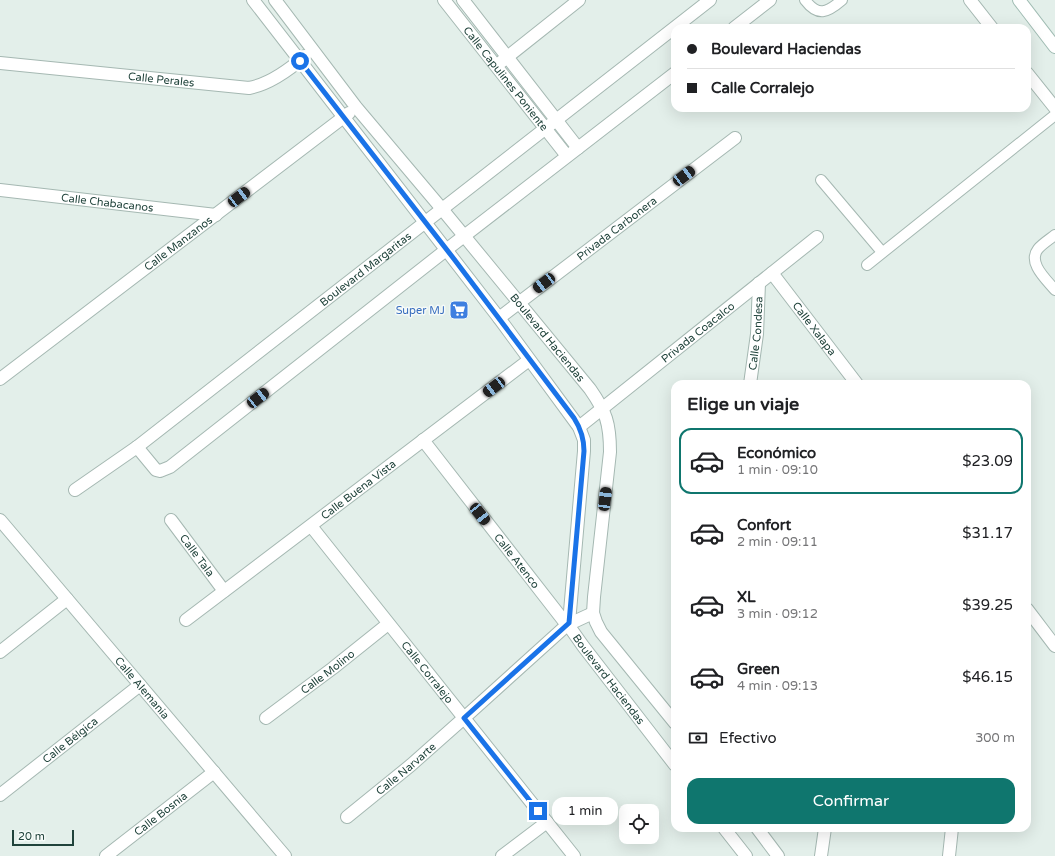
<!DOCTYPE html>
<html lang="es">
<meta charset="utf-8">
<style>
:root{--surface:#fff;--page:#f6f6f6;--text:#202124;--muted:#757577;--line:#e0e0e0;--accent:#0f766e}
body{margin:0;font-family:"Varela Round",sans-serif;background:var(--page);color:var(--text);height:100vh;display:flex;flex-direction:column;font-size:15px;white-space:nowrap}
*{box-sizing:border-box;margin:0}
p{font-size:13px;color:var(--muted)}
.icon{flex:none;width:22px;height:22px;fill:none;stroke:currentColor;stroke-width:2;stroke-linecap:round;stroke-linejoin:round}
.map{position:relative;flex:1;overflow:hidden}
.sheet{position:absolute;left:671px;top:380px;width:360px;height:452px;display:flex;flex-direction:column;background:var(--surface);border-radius:12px;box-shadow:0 4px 16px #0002}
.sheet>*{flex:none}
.hud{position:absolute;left:671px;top:24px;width:360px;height:88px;border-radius:12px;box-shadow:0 4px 16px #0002;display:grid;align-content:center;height:88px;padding:0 16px;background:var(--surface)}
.fabs{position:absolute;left:619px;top:804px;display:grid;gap:8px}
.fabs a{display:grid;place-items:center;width:40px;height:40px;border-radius:8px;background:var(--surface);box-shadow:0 4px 16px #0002;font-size:20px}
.scale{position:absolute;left:12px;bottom:10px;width:62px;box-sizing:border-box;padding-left:4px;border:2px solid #20433b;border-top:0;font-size:11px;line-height:14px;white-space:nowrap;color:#20433b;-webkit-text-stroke:3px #f5faf8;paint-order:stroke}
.end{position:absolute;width:18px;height:18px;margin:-9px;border:5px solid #1a73e8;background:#fff;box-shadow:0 0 0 2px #fff}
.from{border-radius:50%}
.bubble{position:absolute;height:28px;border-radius:12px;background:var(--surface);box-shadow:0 4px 16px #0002;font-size:13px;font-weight:600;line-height:28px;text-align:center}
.car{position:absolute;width:12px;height:24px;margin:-12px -6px;border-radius:5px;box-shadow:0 0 3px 1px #0007;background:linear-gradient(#222 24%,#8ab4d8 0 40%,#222 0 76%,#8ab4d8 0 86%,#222 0)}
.hud b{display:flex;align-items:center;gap:14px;height:38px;font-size:15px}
.hud b+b{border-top:1px solid var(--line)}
.hud i{width:10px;height:10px;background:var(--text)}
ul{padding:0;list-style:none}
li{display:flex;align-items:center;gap:12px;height:66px;margin:0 8px 6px;padding:0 8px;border:2px solid transparent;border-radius:12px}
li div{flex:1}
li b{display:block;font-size:15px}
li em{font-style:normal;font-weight:600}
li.active{border-color:var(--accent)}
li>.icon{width:36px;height:36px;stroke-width:1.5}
h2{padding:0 16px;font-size:18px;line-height:48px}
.pay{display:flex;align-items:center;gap:10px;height:44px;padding:0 16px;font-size:15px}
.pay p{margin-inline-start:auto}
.primary-button{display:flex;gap:8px;margin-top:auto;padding:8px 16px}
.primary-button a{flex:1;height:46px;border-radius:12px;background:var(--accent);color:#fff;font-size:16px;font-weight:600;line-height:46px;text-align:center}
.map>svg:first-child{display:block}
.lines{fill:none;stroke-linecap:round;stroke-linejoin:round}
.lane-casing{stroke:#a5b8b2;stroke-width:12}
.street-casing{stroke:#a5b8b2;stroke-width:14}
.secondary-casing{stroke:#a0bcb3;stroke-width:14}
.lane{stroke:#fff;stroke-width:10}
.street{stroke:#fff;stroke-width:12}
.secondary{stroke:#fff;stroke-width:12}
.route{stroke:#1a73e8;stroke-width:5}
.labels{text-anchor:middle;stroke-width:3;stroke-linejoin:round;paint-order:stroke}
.street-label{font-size:11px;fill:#20433b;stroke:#f5faf8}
.shop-label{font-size:11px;fill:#366cbe;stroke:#f5faf8;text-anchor:end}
</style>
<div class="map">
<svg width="1055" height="856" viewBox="0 0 1055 856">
<rect width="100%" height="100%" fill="#e3efea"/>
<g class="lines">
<!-- lane casing -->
<g class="lane-casing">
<g id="lane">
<path d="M805,0C818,17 827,13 842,0"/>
<path d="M821,180L882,252"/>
<path d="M1055,235C1050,239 1042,244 1038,249C1027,263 1047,280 1055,290"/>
<path d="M867,265L1055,115"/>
</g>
</g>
<!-- street casing -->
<g class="street-casing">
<g id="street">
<path id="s1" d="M253,0L499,318L579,427L584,440V451L569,623L571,629L583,646L675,765"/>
<path id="s2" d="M275,0L356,107L442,209L590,389C606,412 610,423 610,452L594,597L593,613L596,622L601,632L675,723"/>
<path id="s3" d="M444,0L567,156"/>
<path d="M463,0L578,148"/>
<path d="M970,0L992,28"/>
<path d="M734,28L770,0"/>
<path d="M501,62L579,0"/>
<path id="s4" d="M0,63L249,88C270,84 289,70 305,56"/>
<path d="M1027,73L1055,108"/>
<path id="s5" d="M0,190L216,215"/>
<path id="s6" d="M772,273L857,384"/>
<path id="s7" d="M499,318L735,138"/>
<path id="s8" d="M0,379L349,113"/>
<path id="s9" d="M750,384L757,334L759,283"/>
<path id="s10" d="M579,427L817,237"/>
<path id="s11" d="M423,440L567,625"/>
<path d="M137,447L156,470L160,471L170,467L446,250L675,73"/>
<path id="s12" d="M75,490L137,447L710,0"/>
<path id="s13" d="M0,520L285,856"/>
<path id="s14" d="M171,520L224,591"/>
<path id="s15" d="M311,526L574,856"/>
<path d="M1027,609L1055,646"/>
<path id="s16" d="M186,620L529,360"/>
<path d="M0,652L67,599"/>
<path id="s17" d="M266,718L333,668L388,624"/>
<path id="s18" d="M0,795L140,685"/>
<path id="s19" d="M347,817L411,765L464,718L567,625L593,613"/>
<path d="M724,828L746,856"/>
<path d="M757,828L778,856"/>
<path id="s20" d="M106,856L214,772"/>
<path d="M502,856L547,822"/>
<path d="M821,856L825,828"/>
<path d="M949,856L952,828"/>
</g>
</g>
<!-- secondary casing -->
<g class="secondary-casing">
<path id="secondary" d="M1019,0L1055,47"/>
</g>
<!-- lane -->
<use href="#lane" class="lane"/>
<!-- street -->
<use href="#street" class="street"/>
<!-- secondary -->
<use href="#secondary" class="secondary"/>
</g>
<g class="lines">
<!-- route -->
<path class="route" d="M300,61L454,259L574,418C581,429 584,439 584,451L569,623L464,718L538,811"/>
</g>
<!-- icons -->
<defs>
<g id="supermarket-square" transform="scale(1)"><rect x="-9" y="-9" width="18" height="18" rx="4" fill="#3f7fe0" stroke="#f5faf8"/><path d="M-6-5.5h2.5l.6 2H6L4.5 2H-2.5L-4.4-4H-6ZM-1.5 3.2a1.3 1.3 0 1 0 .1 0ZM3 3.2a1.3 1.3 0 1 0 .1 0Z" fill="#fff"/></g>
</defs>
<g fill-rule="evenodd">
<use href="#supermarket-square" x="459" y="310"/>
</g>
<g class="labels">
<!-- street labels -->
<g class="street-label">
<text dy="4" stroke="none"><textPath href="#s3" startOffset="100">Calle Capulines Poniente</textPath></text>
<text dy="4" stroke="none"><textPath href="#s4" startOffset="162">Calle Perales</textPath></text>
<text dy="4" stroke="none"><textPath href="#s5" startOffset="108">Calle Chabacanos</textPath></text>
<text dy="4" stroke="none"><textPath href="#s7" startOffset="148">Privada Carbonera</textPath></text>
<text dy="4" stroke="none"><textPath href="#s8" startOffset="224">Calle Manzanos</textPath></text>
<text dy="4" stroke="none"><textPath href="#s12" startOffset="365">Boulevard Margaritas</textPath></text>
<text dy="4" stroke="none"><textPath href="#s6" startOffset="70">Calle Xalapa</textPath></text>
<text dy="4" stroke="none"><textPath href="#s10" startOffset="152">Privada Coacalco</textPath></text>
<text dy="4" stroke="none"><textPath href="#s9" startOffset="51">Calle Condesa</textPath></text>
<text dy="4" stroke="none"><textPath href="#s2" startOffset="434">Boulevard Haciendas</textPath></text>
<text dy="4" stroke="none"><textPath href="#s16" startOffset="216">Calle Buena Vista</textPath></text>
<text dy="4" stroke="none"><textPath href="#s14" startOffset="44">Calle Tala</textPath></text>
<text dy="4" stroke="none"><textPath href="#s11" startOffset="153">Calle Atenco</textPath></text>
<text dy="4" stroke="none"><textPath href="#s17" startOffset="77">Calle Molino</textPath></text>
<text dy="4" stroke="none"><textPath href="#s15" startOffset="187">Calle Corralejo</textPath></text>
<text dy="4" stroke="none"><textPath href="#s1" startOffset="804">Boulevard Haciendas</textPath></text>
<text dy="4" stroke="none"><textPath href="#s13" startOffset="220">Calle Alemania</textPath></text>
<text dy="4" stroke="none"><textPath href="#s18" startOffset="89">Calle Bélgica</textPath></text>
<text dy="4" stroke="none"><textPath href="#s19" startOffset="76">Calle Narvarte</textPath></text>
<text dy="4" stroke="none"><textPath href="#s20" startOffset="69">Calle Bosnia</textPath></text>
</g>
<!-- shop labels -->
<g class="shop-label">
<text x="445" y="314">Super MJ</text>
</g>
</g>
</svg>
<div class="fabs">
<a><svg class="icon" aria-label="locate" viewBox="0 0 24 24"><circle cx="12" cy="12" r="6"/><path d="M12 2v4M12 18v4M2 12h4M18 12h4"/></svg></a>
</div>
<div class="scale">20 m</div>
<i class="end from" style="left:300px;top:61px"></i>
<i class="end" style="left:538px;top:811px"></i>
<div class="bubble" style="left:552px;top:797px;width:66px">1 min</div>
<i class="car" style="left:684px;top:176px;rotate:53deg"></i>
<i class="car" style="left:239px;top:197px;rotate:53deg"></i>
<i class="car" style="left:544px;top:283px;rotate:233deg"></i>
<i class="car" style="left:494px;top:387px;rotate:233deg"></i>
<i class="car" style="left:258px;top:398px;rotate:52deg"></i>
<i class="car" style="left:605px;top:499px;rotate:7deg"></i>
<i class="car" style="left:480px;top:514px;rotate:142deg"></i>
<div class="hud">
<b><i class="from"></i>Boulevard Haciendas</b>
<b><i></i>Calle Corralejo</b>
</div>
<section class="sheet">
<h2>Elige un viaje</h2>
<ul>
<li class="active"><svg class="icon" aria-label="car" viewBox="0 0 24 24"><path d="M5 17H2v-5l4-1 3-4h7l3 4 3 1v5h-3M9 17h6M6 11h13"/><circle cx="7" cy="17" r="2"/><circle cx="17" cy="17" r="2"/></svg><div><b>Económico</b><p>1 min · 09:10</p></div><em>$23.09</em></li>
<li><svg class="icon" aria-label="car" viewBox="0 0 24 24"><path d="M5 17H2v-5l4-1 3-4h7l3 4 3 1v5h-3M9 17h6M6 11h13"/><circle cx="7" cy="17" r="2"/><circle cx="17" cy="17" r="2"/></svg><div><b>Confort</b><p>2 min · 09:11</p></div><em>$31.17</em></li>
<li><svg class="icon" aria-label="car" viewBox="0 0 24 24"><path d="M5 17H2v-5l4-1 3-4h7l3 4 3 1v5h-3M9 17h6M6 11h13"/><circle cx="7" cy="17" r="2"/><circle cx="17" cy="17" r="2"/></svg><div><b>XL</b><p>3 min · 09:12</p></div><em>$39.25</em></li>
<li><svg class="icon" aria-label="car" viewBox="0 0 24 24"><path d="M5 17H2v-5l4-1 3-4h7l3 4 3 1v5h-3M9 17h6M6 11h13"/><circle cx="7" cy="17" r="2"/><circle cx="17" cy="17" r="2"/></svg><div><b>Green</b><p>4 min · 09:13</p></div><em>$46.15</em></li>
</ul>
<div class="pay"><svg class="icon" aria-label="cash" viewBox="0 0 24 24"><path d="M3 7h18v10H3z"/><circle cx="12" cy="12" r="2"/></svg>Efectivo<p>300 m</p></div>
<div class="primary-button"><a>Confirmar</a></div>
</section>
</div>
